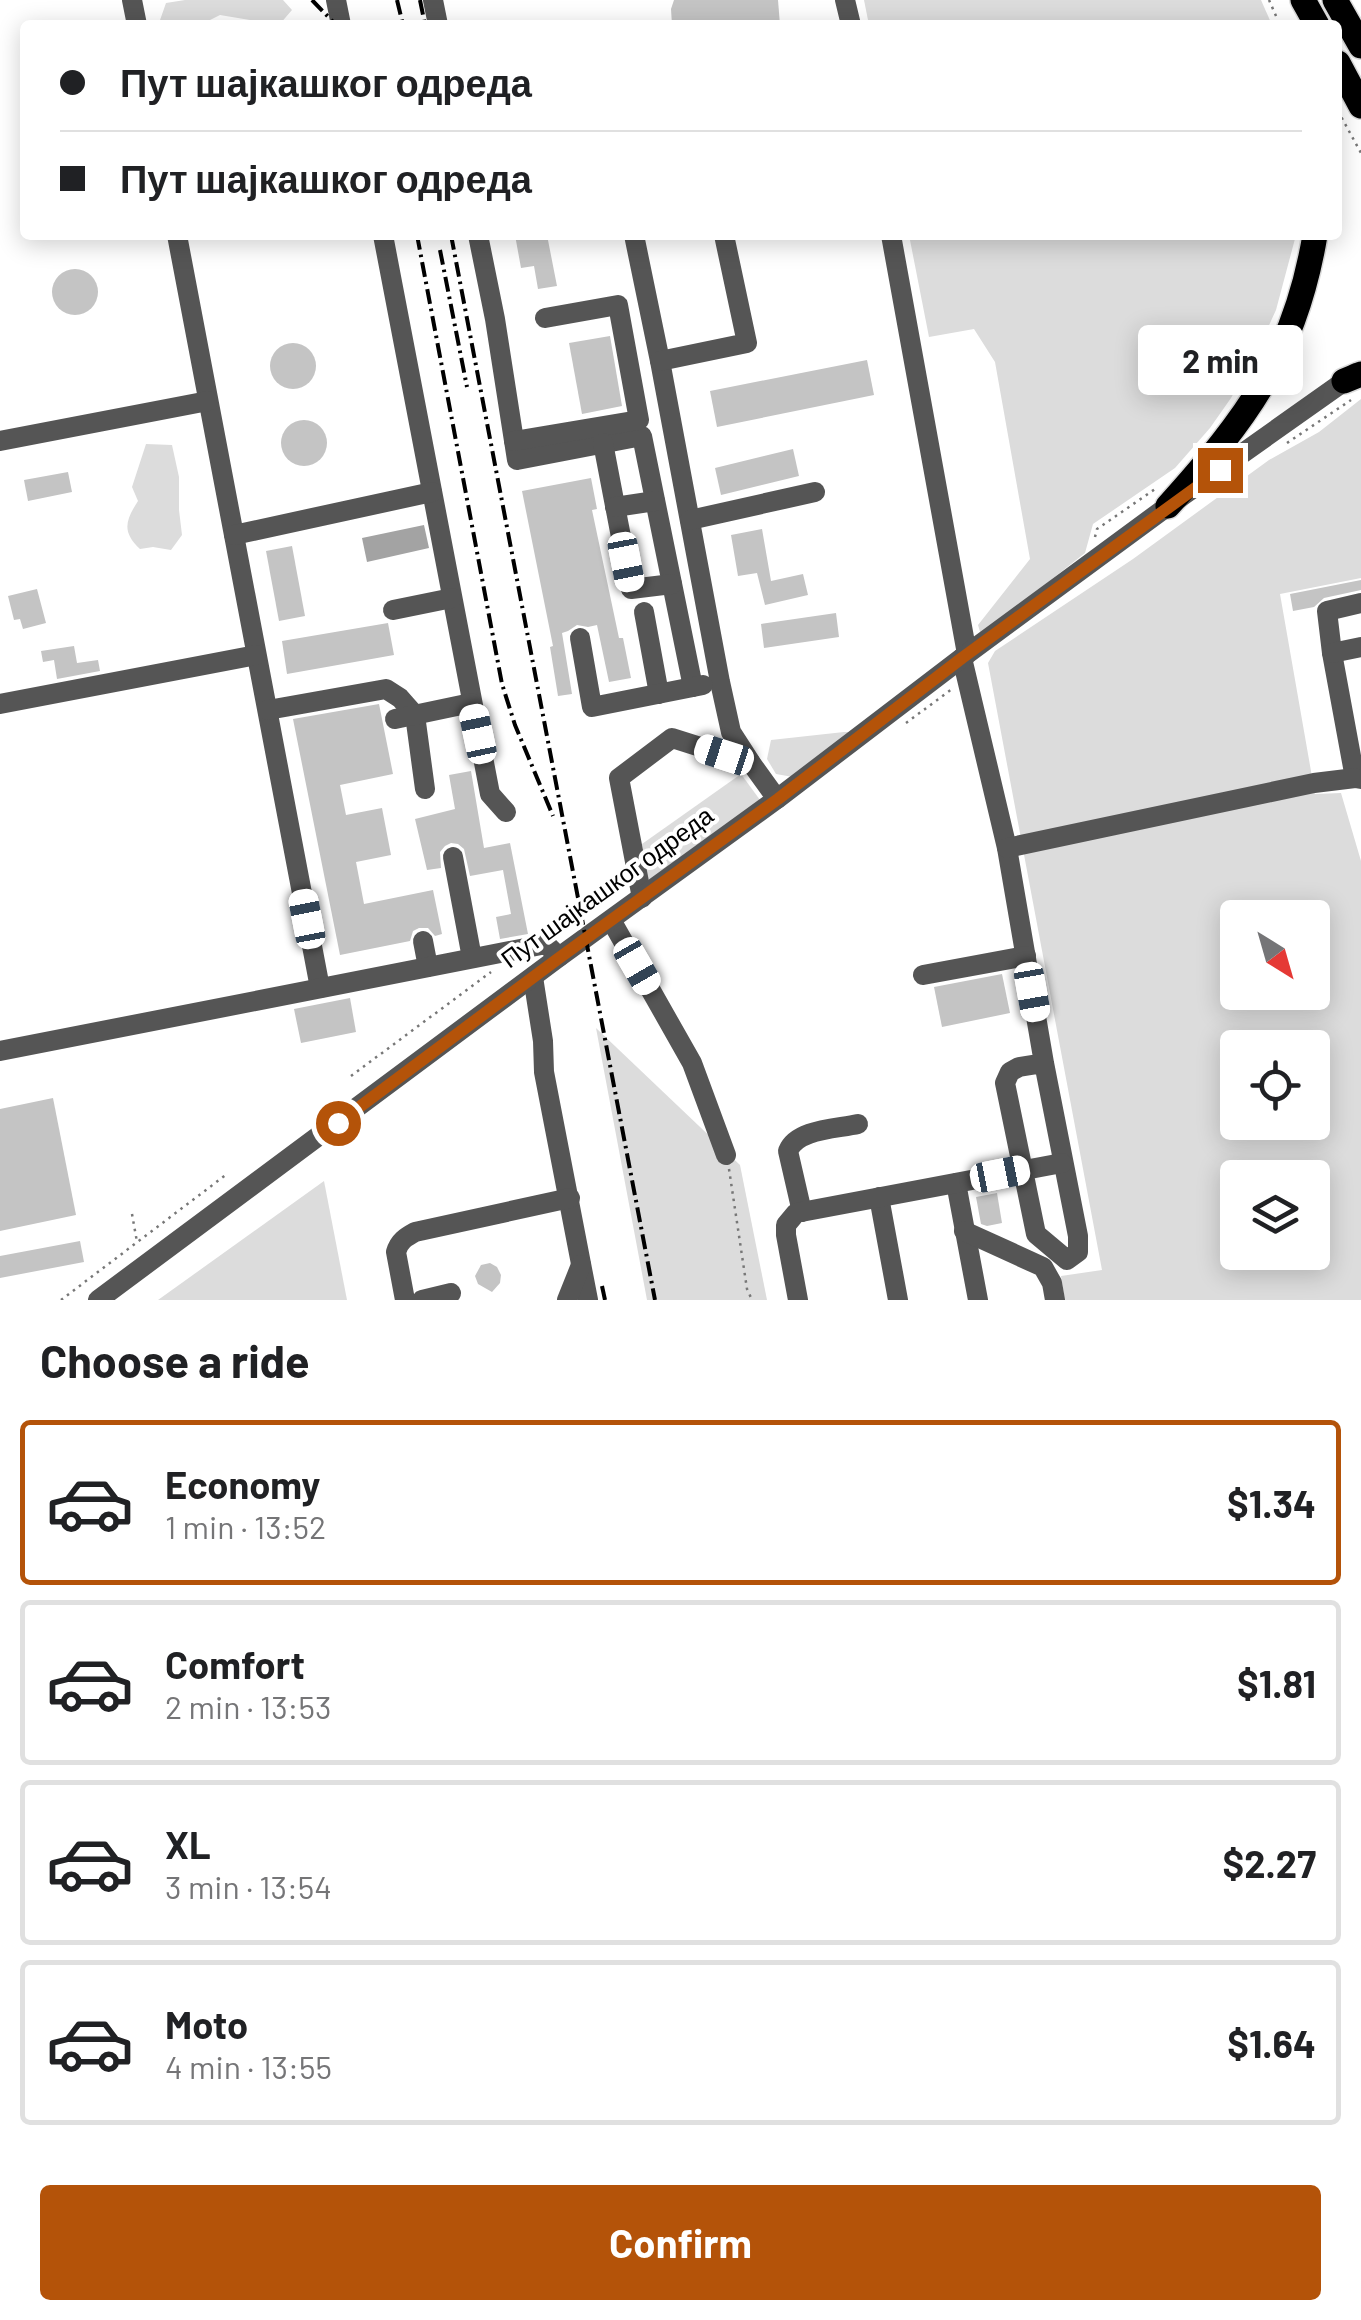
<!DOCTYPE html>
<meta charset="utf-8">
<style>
:root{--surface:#fff;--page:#f6f6f6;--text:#202124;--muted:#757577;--line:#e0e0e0;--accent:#b45309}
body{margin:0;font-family:Barlow,sans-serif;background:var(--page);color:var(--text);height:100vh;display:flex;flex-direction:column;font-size:38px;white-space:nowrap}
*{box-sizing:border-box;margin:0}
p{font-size:32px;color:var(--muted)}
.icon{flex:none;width:55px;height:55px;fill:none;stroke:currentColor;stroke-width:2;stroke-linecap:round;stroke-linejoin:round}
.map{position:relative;height:1300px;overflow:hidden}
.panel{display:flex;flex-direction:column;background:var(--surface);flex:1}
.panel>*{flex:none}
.hud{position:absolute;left:20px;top:20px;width:1322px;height:220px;border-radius:10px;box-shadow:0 5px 25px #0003;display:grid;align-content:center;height:220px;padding:0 40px;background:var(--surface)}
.needle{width:65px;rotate:143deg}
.fabs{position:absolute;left:1220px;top:900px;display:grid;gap:20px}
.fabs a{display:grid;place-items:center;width:110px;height:110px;border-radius:10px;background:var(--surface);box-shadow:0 5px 25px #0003;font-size:50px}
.end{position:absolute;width:45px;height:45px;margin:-22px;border:12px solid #b45309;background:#fff;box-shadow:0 0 0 5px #fff}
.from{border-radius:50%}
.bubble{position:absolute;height:70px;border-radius:10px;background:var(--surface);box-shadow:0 5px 25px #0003;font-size:32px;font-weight:700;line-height:70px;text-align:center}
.car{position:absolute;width:30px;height:60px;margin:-30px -15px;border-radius:12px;box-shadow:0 0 8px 2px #0007;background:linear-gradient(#fff 24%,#345 0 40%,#fff 0 76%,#345 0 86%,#fff 0)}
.hud b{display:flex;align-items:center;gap:35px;height:95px;font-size:38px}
.hud b+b{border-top:2px solid var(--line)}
.hud i{width:25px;height:25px;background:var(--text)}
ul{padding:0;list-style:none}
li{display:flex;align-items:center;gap:30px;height:165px;margin:0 20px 15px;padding:0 20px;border:5px solid var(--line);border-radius:10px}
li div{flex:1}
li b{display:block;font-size:38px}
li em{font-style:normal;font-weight:700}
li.on{border-color:var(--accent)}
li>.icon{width:90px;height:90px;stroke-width:1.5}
h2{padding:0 40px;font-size:45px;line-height:120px}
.button{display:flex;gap:20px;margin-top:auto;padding:20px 40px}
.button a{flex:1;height:115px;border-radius:10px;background:var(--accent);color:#fff;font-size:40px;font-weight:700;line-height:115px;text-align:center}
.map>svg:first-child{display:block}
.green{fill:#dcdcdc;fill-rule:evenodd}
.water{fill:#a3a3a3}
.building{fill:#c4c4c4}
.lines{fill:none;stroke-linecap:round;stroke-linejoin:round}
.major-casing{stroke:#dbdbdb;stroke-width:28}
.path{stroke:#777;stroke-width:2.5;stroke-dasharray:2.5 5;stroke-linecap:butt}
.minor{stroke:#555;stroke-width:20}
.major{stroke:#000;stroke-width:25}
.rail{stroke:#000;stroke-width:4;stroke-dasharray:15 5 2.5 5;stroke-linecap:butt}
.route{stroke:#b45309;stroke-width:12}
.labels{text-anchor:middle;stroke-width:8;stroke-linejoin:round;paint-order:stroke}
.street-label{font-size:25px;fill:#000;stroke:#fff}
</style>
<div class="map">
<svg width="1361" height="1300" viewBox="0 0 1361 1300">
<rect width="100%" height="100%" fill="#fff"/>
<!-- green -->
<g class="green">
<path d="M185,0H283L292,10L279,25L220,15L200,25L159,23L166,3Z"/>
<path d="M864,0H1261L1272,25H869Z"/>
<path d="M909,235H1296L1276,310L1254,358L1231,398L1210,428L1175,468L1093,524L1085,553L981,635L978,625L1030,559L995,362L974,329L929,337Z"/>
<path d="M1361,399V578L1280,594L1315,794L1341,793L1361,861V1300H1065L1061,1276L1102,1270L988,663L995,651L1133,559L1269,460L1319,432ZM1238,918H1312V992H1238ZM1238,1048H1312V1122H1238ZM1238,1178H1312V1252H1238Z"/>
<path d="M146,444L172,445L179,477V510L182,535L171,550L153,547L140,549C122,532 125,521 138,501L132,487Z"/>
<path d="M844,732H852L793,777L776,774L767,759L771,740Z"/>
<path d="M741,774L760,800L648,882L642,844Z"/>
<path d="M596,1028L740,1165L767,1300H647Z"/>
<path d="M324,1181L347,1300H158Z"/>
</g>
<!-- water -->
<path class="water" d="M424,525L429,548L367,562L362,538Z"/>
<!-- building -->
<g class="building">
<path d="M674,0H778L780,25H672L671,9Z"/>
<path d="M515,235H547L557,286L538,289L534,266L521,268Z"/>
<circle cx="75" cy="292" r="23"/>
<path d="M610,336L622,406L582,414L569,343Z"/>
<circle cx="293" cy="366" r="23"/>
<path d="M867,360L874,395L717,427L710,391Z"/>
<circle cx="304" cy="443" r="23"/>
<path d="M793,449L799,476L721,495L715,468Z"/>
<path d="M68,472L72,492L28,501L24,480Z"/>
<path d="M591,478L597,509L592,510L619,638H623L631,678L609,682L597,625L588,627L577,625L568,631L562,633L572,694L558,696L550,647L553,646L522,491Z"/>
<path d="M762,529L771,581L803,574L808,595L765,605L757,573L738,576L731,535Z"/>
<path d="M292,546L305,616L279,621L266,551Z"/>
<path d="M1361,580V590L1324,598L1314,607L1293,611L1290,594Z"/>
<path d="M37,589L46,623L23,629L20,619L14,620L8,596Z"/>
<path d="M836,613L839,637L764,648L761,624Z"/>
<path d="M388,623L394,655L287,674L282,641Z"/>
<path d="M74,646L77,663L98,660L100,671L57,679L54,660L43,662L41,651Z"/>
<path d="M379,704L393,774L340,785L346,815L382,808L391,855L356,862L364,904L433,890L442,934L435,936L428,928H419L413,931L410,941L340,955L293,719Z"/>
<path d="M471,771L484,848L510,843L528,934L500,939L496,917L511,914L503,870L470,876L464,849L458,844L451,843L445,846L440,852L441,868L427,870L415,819L455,809L449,775Z"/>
<path d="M1002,974L1010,1013L942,1027L934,987Z"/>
<path d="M350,998L356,1032L301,1043L294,1009Z"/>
<path d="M53,1098L76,1215L0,1231V1109Z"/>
<path d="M997,1193L1002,1223L987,1226L981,1224L976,1197Z"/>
<path d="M80,1241L84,1262L0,1278V1256Z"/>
<path d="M490,1263L497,1267L501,1275L500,1283L492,1292L478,1284L475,1276L481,1265Z"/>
</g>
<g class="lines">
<!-- major casing -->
<g class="major-casing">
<g id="major">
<path d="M1303,0L1317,25"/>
<path d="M1335,0L1361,46"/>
<path d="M1338,63L1361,106"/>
<path d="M1344,381L1361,374"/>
<path d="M1168,506C1247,418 1295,355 1315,235"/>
</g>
</g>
<!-- path -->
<g class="path">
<path d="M1269,0L1280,25"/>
<path d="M1338,111L1361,153"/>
<path d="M1287,443L1351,400"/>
<path d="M1095,537L1097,529L1158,487"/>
<path d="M906,723L952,689"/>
<path d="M351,1076L491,972"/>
<path d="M729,1169L747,1289L752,1300"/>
<path d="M132,1214L137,1242"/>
<path d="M61,1300L227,1174"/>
</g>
<!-- minor -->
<g class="minor">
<path d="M132,0L137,25"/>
<path d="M336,0L341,25"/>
<path d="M433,0L438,25"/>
<path d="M845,0L851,25"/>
<path d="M177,235L320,988"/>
<path d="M383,235L490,794L506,812"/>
<path d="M478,235L495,319L517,460L642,436L693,687"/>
<path d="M634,235L660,361L720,682L731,732L751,763L777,799"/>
<path d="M891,235L967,654"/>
<path d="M660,361L747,343L724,235"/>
<path d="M0,441L208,401"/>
<path d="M514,441L639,420L618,305L545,318"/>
<path d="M603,443L631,589L672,584"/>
<path d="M615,507L655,501"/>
<path d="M690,520L815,492"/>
<path d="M234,535L432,492"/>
<path d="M1361,603L1327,611L1332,653L1355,778L1361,779"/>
<path d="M393,610L452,598"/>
<path d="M644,612L659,694"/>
<path d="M580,638L592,707L703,685"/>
<path d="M1332,653L1361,647"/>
<path d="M962,658L1007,848L1044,1063L1078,1236V1252L1067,1260L1036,1234L1005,1083L1010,1072L1019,1067L1044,1063"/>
<path d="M0,704L256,655"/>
<path d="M268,710L386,689L400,698L415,715L425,789"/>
<path d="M395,719L471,703"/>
<path d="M1007,848L1314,783L1355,778"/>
<path d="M453,857L472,958"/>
<path d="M642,898L619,778L672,738L751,763"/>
<path d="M611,920L692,1063L726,1155"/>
<path d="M423,941L428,967"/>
<path d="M923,975L1026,956"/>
<path d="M533,977L543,1041L544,1072L588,1300"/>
<path d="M0,1051L546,944L559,957"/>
<path d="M956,1183L978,1300"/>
<path d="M879,1197L898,1300"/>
<path d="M802,1212L788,1151C797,1129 836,1129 858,1124"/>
<path d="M964,1231L1043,1267L1052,1283L1055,1300"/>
<path d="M98,1300L559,957L777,799L967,654L1168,506L1356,373"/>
<path d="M405,1300L396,1252C399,1241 406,1237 415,1232L570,1198"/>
<path d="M422,1300L451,1293"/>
<path d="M567,1300L581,1265"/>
<path d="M798,1300L786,1235V1225L796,1213L1062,1163"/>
</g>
<!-- major -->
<use href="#major" class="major"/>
<!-- rail -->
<g class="rail">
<path d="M312,0L336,25"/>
<path d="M397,0L403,25"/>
<path d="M420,0L425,25"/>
<path d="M417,235L502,684L515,725L553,816"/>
<path d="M451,235L655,1300"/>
<path d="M440,250L467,387"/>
<path d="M602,1286L605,1300"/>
</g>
</g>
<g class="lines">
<!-- route -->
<path class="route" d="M338,1123L559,958L778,799L962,658L1220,470"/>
</g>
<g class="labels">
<!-- street labels -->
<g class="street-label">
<text transform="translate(607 887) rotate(-36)" y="9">Пут шајкашког одреда</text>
</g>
</g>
</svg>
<div class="fabs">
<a><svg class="needle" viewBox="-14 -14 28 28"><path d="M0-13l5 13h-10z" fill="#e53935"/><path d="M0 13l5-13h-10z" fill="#757577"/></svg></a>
<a><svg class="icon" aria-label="locate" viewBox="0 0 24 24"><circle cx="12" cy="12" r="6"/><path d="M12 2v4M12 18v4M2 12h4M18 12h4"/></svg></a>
<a><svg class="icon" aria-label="layers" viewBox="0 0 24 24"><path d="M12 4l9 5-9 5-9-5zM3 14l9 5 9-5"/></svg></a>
</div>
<i class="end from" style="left:338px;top:1123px"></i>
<i class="end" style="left:1220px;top:470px"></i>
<div class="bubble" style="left:1138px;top:325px;width:165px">2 min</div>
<i class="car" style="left:626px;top:562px;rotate:169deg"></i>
<i class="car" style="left:478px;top:734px;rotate:348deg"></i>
<i class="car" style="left:724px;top:755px;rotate:288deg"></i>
<i class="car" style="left:307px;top:919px;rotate:349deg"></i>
<i class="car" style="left:637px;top:966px;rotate:150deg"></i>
<i class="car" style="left:1032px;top:992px;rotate:170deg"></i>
<i class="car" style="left:1000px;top:1174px;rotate:79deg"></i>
<div class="hud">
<b><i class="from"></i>Пут шајкашког одреда</b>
<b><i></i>Пут шајкашког одреда</b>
</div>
</div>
<section class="panel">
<h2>Choose a ride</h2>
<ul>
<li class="on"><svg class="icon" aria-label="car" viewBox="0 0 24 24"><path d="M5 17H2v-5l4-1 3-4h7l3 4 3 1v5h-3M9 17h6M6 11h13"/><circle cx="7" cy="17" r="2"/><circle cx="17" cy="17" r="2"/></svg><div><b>Economy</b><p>1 min · 13:52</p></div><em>$1.34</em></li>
<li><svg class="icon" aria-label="car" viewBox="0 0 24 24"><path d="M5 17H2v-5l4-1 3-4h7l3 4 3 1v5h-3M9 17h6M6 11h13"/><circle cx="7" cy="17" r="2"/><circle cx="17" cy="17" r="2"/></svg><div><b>Comfort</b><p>2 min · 13:53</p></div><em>$1.81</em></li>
<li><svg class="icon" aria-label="car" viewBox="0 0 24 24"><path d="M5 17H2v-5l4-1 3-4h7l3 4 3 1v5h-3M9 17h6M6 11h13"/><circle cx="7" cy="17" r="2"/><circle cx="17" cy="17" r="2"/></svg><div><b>XL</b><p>3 min · 13:54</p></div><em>$2.27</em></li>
<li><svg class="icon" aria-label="car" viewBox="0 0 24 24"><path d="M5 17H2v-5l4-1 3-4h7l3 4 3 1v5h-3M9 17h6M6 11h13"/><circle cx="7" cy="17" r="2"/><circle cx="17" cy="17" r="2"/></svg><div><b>Moto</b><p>4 min · 13:55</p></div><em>$1.64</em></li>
</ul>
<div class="button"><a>Confirm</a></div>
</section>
